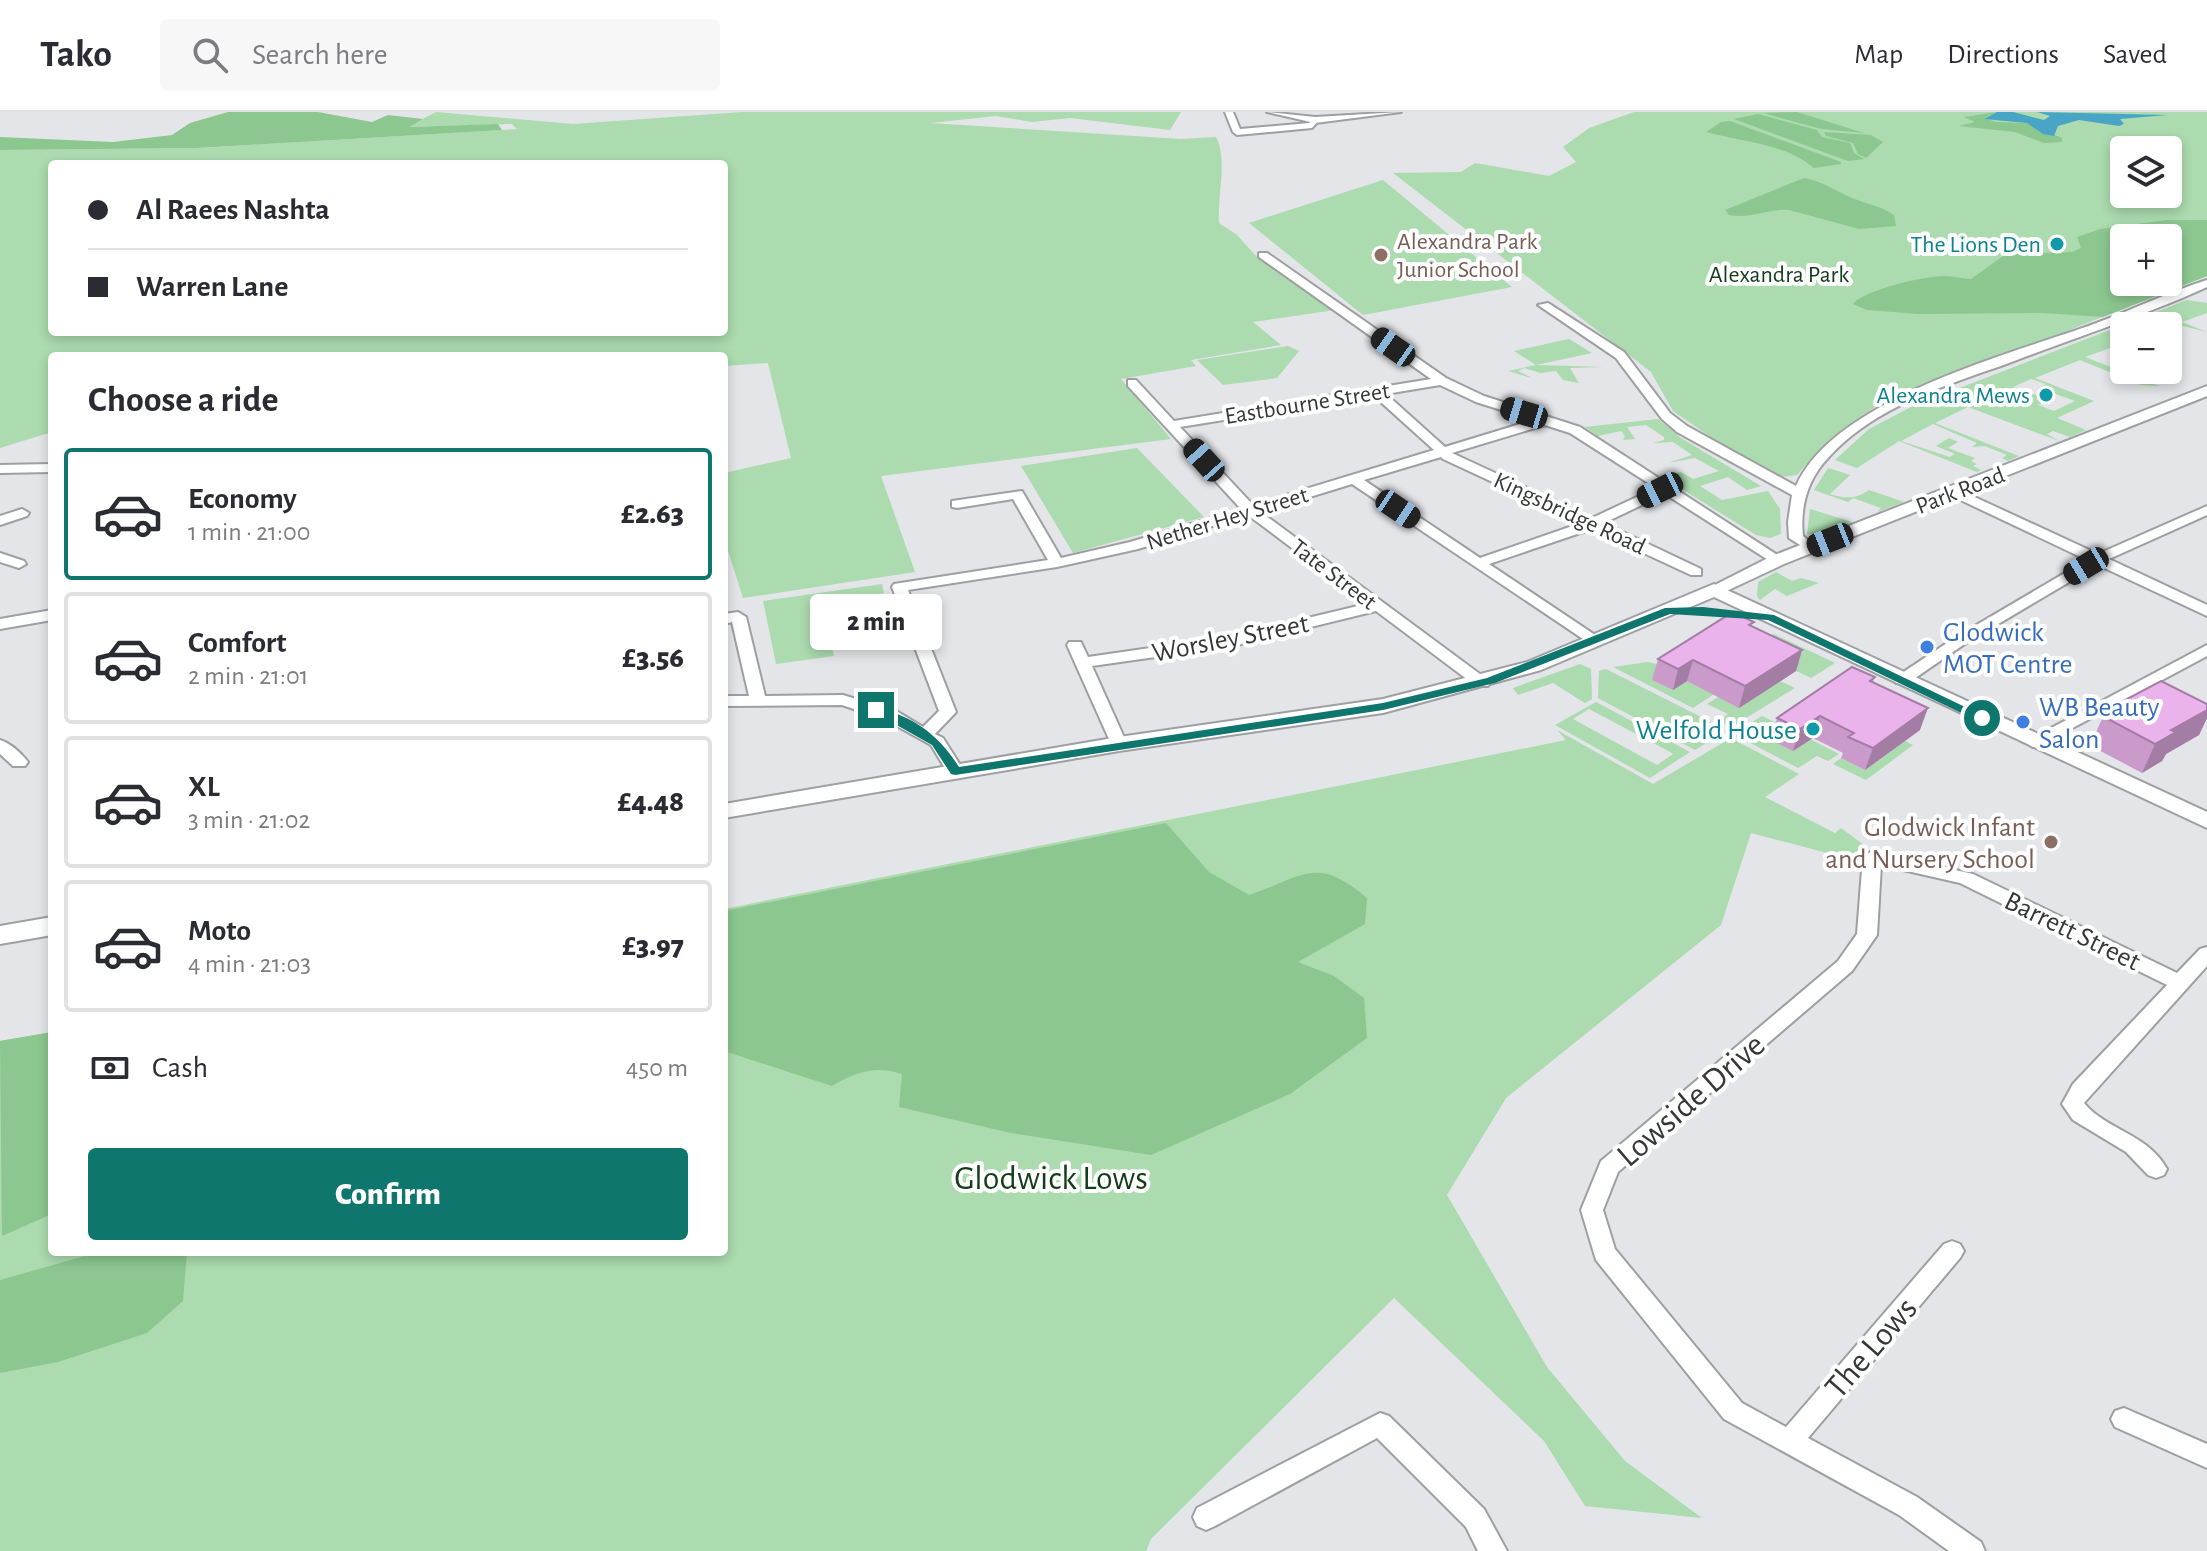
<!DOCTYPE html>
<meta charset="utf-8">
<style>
:root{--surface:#fff;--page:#f7f7f7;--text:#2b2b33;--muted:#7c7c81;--line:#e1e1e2;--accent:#0f766e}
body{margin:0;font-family:"Alegreya Sans",sans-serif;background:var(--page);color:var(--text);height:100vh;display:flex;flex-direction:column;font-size:30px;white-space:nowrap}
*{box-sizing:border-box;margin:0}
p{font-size:26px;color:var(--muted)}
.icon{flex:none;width:44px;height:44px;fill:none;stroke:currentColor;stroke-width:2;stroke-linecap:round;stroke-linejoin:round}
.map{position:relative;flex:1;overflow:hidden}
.side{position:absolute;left:48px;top:240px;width:680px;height:904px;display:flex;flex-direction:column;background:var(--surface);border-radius:8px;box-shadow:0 4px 12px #0003}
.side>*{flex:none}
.banner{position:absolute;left:48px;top:48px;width:680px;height:176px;border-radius:8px;box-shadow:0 4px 12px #0003;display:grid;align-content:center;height:176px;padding:0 40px;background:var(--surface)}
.fabs{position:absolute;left:2110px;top:24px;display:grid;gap:16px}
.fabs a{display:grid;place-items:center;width:72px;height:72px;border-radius:8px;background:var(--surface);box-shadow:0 4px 12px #0003;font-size:40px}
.end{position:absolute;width:36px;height:36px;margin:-18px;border:10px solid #0f766e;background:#fff;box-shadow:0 0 0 4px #fff}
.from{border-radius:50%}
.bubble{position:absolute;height:56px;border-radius:8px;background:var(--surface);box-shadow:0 4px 12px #0003;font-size:26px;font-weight:800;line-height:56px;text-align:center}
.car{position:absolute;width:24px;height:48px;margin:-24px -12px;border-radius:10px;box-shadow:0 0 6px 2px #0007;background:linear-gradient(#222 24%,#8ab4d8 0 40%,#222 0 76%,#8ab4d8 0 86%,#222 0)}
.banner b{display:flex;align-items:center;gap:28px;height:76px;font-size:30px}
.banner b+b{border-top:2px solid var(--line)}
.banner i{width:20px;height:20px;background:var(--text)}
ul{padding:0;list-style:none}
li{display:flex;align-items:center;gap:24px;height:132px;margin:0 16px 12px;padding:0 24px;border:4px solid var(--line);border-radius:8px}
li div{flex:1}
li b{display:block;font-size:30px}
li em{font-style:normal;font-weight:800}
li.current{border-color:var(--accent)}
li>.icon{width:72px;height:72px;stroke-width:1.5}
h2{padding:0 40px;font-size:36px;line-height:96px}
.pay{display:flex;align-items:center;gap:20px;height:88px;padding:0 40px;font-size:30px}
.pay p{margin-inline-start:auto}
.primary-button{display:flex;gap:16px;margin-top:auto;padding:16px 40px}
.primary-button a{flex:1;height:92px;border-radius:8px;background:var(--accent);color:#fff;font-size:32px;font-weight:800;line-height:92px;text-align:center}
header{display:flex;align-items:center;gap:48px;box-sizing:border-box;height:112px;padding:0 40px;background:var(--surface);border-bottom:2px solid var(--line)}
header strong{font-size:38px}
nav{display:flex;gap:44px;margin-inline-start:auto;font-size:28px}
.search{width:560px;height:72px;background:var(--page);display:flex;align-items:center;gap:20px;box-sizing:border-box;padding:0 28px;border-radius:8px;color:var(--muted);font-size:30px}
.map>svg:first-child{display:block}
.green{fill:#abdbae;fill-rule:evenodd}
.forest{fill:#8cc790;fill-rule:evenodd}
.water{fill:#49a5c6}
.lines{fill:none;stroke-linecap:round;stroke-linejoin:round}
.minor-casing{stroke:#9d9fa2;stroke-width:4}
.tertiary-casing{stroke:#9d9fa2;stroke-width:4}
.secondary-casing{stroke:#9d9fa2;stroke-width:4}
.minor{fill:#fff;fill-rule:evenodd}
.tertiary{fill:#fff;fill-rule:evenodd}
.secondary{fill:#fff;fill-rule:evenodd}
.wall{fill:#ca9acb}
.shaded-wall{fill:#a47da5}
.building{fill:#ebb3ec;stroke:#a47da5;stroke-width:2}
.route{fill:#0f766e}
.culture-dot{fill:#0f9aa8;stroke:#fff;stroke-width:3}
.education-dot{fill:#8d6e63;stroke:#fff;stroke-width:3}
.shop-dot{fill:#3f7fe0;stroke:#fff;stroke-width:3}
.labels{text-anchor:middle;stroke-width:8;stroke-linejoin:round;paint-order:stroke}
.far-education-label{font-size:24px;fill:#785e54;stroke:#fff;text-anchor:start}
.far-culture-label{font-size:24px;fill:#0d838f;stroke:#fff;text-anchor:end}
.far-park-label{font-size:24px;fill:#133d1a;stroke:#fff}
.far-street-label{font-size:24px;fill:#363739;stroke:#fff}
.shop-label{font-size:28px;fill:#366cbe;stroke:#fff;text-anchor:start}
.street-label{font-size:28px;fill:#363739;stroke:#fff}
.culture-label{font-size:28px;fill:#0d838f;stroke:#fff;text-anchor:end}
.education-label{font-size:28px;fill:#785e54;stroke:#fff;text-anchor:end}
.near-street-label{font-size:34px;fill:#363739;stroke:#fff}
.near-park-label{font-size:34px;fill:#133d1a;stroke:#fff}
</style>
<header>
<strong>Tako</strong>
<div class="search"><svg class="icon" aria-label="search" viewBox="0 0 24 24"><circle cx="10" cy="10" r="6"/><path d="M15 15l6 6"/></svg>Search here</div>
<nav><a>Map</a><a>Directions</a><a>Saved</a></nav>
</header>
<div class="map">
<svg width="2207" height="1439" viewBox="0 0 2207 1439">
<rect width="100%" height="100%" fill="#e3e5e8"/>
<!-- green -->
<g class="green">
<path d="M436,0L573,12L742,0H1181L1170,18L1070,6L1032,10L996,4L930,11L1181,27L1216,25C1228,47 1217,84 1219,111L1237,123L1256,144L1335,198L1253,210L1281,233L1191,248L1196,254L1121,267L1171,327L881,364L915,460L743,486L724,426V361L791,346L768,251L724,254V244H52V320L0,336V38L198,36L517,17L512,12L407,15ZM52,52H724V220H52Z"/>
<path d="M1634,0H2207V164L1882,291C1847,311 1823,332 1797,363L1780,365L1741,346L1673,299L1651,260L1393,61L1461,60L1475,51L1549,64L1576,50L1563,35L1589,16ZM2124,38H2168V82H2124ZM2124,126H2168V170H2124Z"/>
<path d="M1383,68L1512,175L1363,203L1249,111Z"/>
<path d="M2187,188L2207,191V201L2182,210L2207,220L2174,212L2168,216L2124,214V231L2085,245L2159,274L2141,273L2080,248L2035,266L2094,289L2057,306L2086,318L2070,325L2053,319L2047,322L2059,329L1968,295L1935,311L2019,344L2008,349L2002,346L2007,343L1985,334L1972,335L1977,331L1933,312L1901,329L1950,345L1955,342L1936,334L1949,326L1958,330L1948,336L1975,346L1971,349L1977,352L1973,354L1981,358L1977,360L1899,329L1857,356L1835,348L1869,317L1913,294ZM2031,267L2046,272L2039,276L2075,289L2054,299L2038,293L2048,287L2013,275Z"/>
<path d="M1569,227L1592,241L1536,253L1604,255L1570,256L1579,271L1563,268L1556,259L1540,261L1524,256L1518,259L1532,266L1508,259L1536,253L1514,239Z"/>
<path d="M1288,234L1299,239L1277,266L1223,273L1197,248Z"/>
<path d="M1658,307L1681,326L1761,374L1747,378L1728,365L1700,374L1722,388L1768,379L1780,397L1781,422L1770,426L1756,423L1659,363L1681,360L1693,367L1719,359L1695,346L1668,351L1692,343L1673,330L1653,331L1664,328V325L1646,313L1627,315L1635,327L1623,328L1625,324L1621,319L1598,324L1585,315Z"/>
<path d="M1137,336L1204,405L1073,441L1021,354Z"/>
<path d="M1828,356L1850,363L1830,382C1845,387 1857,387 1869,378L1904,390L1877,400L1881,396L1853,386L1848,390L1814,378Z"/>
<path d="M1810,397L1852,410L1823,422H1807Z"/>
<path d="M1776,460L1792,469L1801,466L1819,471L1787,484L1775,477L1760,488L1757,484L1758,470Z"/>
<path d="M882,472L884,481L821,491L834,544L776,552L763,489Z"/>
<path d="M1774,522L1835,551L1811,566L1748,536Z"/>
<path d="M1648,550L1657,552L1716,581L1693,596L1613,555Z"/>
<path d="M1580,552L1591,557L1592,587L1585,591L1553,571L1518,583L1513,576Z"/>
<path d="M1606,557L1723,616L1724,620L1695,638L1598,586L1599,559Z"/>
<path d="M1780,569L1795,576L1731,615L1720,609L1728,602L1707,592L1718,585L1739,595Z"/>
<path d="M1596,590L1690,640L1650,666L1555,613ZM1589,597L1672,641L1673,642L1657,653L1573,607Z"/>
<path d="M1762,604L1787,616L1793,639L1810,627L1839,642L1828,649L1817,644L1798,656L1733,622Z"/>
<path d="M1557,618L1653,672L1731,626L1799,662L1765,685L1835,721L1841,716L1864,733L1861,750L1751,721L1721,813L1506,986L1447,1083L1547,1255L1625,1349L1702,1406L1585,1394L1544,1329L1394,1186L1151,1427L1146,1439H0V929L52,920V1140H724V797L1566,628Z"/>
<path d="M1905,629L1913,633L1866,668L1833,652L1841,646L1865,658Z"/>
</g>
<!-- forest -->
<g class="forest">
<path d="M228,0H318L372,10L388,3L423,7L409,15L498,12L502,18L197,36L0,38V25L113,30L172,23L190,11Z"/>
<path d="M1797,0L1864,21L1821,17L1763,1Z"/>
<path d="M1997,0L1984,6L1996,10L2027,11L2062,26V30L2044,31L2015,20L1959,14L1975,10L1964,5Z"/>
<path d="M1758,2L1817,18L1822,25L1850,31L1854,41L1864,47L1848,49L1734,7Z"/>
<path d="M1730,9L1841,50V52L1814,56C1784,31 1742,30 1706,20L1721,10Z"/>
<path d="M1824,20L1871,23L1883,30L1866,46L1858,42L1853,31L1826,24Z"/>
<path d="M1804,66C1823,69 1835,79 1852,86C1867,92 1881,94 1894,103L1896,114L1859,117L1789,98C1768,96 1753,107 1729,103L1725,98Z"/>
<path d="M2166,108H2207V164L2103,205L2043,201L1919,202L1867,198L1853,192C1863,178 1928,163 1945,164C1954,164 1963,167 1971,167L2006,142L2072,140L2081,136L2077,125L2100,117ZM2124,126H2168V170H2124Z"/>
<path d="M1166,711L1209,760L1249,783C1305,764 1316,743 1367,786L1365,812L1298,850L1334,864L1364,886L1367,926L1290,982L1151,1043L1011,1021L899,995L902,962C876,953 855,960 832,974L724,939V799Z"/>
<path d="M52,920V1102L2,1124L0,929Z"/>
<path d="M99,1140H187L183,1189L147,1221L58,1250L0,1261V1168Z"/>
</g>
<!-- water -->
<path class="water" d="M1997,0H2013L2044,8L2050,4L2037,0L2167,3L2120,7L2124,12L2119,14L2079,8L2058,14L2054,24L2043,22L2027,11L1984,7Z"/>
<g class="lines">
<!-- minor casing -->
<g class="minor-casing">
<g id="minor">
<path d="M1225,0H1233L1240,17L1309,11L1315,5L1319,8L1312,16L1237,23L1233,20Z"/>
<path d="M1259,141H1267L1446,266L1484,284L1580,315L1785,448L1778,452L1773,451L1665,382L1604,411L1701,457V463H1691L1592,417L1489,452L1601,527L1603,530L1595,535L1352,372L1261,400L1488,568L1490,571L1488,574H1476L1376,499L1233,534L1092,554L1127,632L1125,636H1113L1067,533L1069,530H1081L1088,545L1233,524L1366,492L1248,403L1138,437L1057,455L908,478L956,600L935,622L943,626L964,659L961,663H949L931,633L886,608L842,593L724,594V584H749L732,510L724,512V502L738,500L746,505L765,584L843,583L898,600L923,615L939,599L892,475L894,472L1048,448L1013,387L957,396L952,395V389L1022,379L1061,446L1130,430L1241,397L1128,274V268H1136L1174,309L1431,267L1259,145ZM1440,273L1476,290L1533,308L1445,335L1386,282ZM1374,284L1434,338L1253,393L1180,315ZM1545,313L1570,321L1656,376L1592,406L1452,341ZM1441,345L1443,347L1581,411L1480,446L1364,368Z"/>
<path d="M2207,168V175L2180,187C2124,210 2066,229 2009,251C1947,273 1873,295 1828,346C1807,368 1800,395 1803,424L1818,436L1811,440L1789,426L1788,410L1792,383L1677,320L1662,307L1616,246L1538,193L1548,191L1624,240L1670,301L1687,314L1796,374C1835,287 2008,243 2094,212C2132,198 2169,180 2207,168Z"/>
<path d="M52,352V360L0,361V353Z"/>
<path d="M1955,376L2098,442L2207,394V403L2109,447L2207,493V504L2098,453L1966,531L1908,571H1896L1894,568L1896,565L1956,525L2087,448L1950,383V377Z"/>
<path d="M22,397L29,401L27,404L0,413V404Z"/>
<path d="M0,441L24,449L26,452L19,456L0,450Z"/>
<path d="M52,498V508L0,517V507Z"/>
<path d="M2207,533V544L2039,634L2033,635L2025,630Z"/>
<path d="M0,628C10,631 21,641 28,650L25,654H13L0,642Z"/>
<path d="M1872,739L1973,762L2177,861L2200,837L2207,835V854L2084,991C2106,1018 2148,1022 2167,1057L2164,1063L2156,1066L2148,1063L2126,1040L2073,1008L2062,992L2073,972L2167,873L1960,771L1881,753L1877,823L1852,859L1618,1060L1603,1098L1615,1137L1742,1291L1786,1315L1944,1132L1952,1129L1960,1132L1964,1139L1960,1146L1808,1326L1917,1385L1981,1430L1985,1439H1949L1899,1403L1724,1307L1596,1148L1581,1098L1601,1049L1838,849L1857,822L1863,745Z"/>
<path d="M2124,1296L2207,1332V1356L2115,1315L2111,1307L2115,1299Z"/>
<path d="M1380,1301L1389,1304L1484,1397L1507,1439H1478L1466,1415L1377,1326L1215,1414L1206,1418L1197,1414L1193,1405L1197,1396Z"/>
</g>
</g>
<!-- tertiary casing -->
<g class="tertiary-casing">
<g id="tertiary">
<path d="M1267,0L1315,5L1401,0L1315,11Z"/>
<path d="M2207,274V284L1784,452L1720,482L1714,483L1705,478L1772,444Z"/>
</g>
</g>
<!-- secondary casing -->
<g class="secondary-casing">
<g id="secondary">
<path d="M1714,472L2207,700V716L1714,485L1541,558L1383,601L1119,639L724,706V692L1119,625L1383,587L1527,550Z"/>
<path d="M52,805V823L0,832V814Z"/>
</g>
</g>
<!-- minor -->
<use href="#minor" class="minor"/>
<!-- tertiary -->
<use href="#tertiary" class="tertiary"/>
<!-- secondary -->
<use href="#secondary" class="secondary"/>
</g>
<!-- wall -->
<g class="wall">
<path d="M1753,515L1802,538L1796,559L1739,596L1687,569L1673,578L1652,568L1658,547Z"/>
<path d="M1875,565L1873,570L1920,618L1865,658L1841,646L1843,641L1813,626L1793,639L1771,628L1777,606Z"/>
<path d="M2207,592V606L2199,623L2166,642L2162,649L2142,661L2093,635L2096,628L2093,627L2106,598Z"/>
</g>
<!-- shaded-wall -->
<g class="shaded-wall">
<path d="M1802,538L1796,559L1739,596L1745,574Z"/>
<path d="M1693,548L1687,569L1673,578L1678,557Z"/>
<path d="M1928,596L1920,618L1865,658L1873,636Z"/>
<path d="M2207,598V606L2199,623L2166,642L2162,649L2142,661L2155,632L2171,618Z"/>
<path d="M1820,604L1813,626L1793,639L1800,617Z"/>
</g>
<!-- building -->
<g class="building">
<path d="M1733,500L1754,510L1749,513L1802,538L1745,574L1693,548L1678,557L1658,547Z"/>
<path d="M1852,555L1875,565L1870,569L1928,596L1873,636L1848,625L1854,621L1820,604L1800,617L1777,606Z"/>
<path d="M2161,569L2207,592V598L2171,618L2176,620L2155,632L2106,606L2113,602L2106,598Z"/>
</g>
<!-- route -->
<path class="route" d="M1703,495L1774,503L1988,606L1978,609L1768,508L1670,502L1495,571L1383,598L955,663L951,662L932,633L870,598L876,595C914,605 938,622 959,655L1383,591L1487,566L1665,496Z"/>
<!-- markers -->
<g class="culture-dot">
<circle cx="2057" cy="132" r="8"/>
<circle cx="2046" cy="283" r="8"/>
<circle cx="1813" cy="617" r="8"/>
</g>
<g class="education-dot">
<circle cx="1381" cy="143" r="8"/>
<circle cx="2051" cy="730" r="8"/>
</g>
<g class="shop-dot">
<circle cx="1927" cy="535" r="8"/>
<circle cx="2023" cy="610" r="8"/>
</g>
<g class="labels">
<!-- far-education labels -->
<g class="far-education-label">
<text x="1397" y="137">Alexandra Park<tspan x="1397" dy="28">Junior School</tspan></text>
</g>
<!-- far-culture labels -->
<g class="far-culture-label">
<text x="2041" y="140">The Lions Den</text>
<text x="2030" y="291">Alexandra Mews</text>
</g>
<!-- far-park labels -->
<g class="far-park-label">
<text x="1779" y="170">Alexandra Park</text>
</g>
<!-- far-street labels -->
<g class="far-street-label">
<text transform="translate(1307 291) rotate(-9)" y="8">Eastbourne Street</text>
<text transform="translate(1960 378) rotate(-21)" y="8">Park Road</text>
<text transform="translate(1570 401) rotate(25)" y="8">Kingsbridge Road</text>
<text transform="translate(1227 406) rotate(-17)" y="8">Nether Hey Street</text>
<text transform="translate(1334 462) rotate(37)" y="8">Tate Street</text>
</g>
<!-- shop labels -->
<g class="shop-label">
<text x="1943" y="529">Glodwick<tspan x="1943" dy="32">MOT Centre</tspan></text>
<text x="2039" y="604">WB Beauty<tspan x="2039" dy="32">Salon</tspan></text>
</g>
<!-- street labels -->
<g class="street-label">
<text transform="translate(1230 525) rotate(-11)" y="10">Worsley Street</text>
<text transform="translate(2073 818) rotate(26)" y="10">Barrett Street</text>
</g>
<!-- culture labels -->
<g class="culture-label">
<text x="1797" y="627">Welfold House</text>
</g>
<!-- education labels -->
<g class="education-label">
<text x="2035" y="724">Glodwick Infant<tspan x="2035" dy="32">and Nursery School</tspan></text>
</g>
<!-- near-street labels -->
<g class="near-street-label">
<text transform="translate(1690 987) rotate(-41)" y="12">Lowside Drive</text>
<text transform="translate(1870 1235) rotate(-49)" y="12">The Lows</text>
</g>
<!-- near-park labels -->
<g class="near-park-label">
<text x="1051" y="1077">Glodwick Lows</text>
</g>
</g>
</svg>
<div class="fabs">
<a><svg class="icon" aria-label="layers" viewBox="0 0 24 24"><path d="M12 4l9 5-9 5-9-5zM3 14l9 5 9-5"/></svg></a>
<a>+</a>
<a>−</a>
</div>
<i class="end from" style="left:1982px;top:606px"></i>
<i class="end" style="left:876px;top:598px"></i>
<div class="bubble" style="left:810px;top:482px;width:132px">2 min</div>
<i class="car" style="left:1393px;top:235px;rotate:305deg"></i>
<i class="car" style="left:1524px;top:301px;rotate:287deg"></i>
<i class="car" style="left:1204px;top:348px;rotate:318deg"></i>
<i class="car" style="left:1660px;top:378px;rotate:244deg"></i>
<i class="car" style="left:1398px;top:397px;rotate:124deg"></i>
<i class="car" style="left:1830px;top:428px;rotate:248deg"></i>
<i class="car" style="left:2086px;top:454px;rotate:239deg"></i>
<div class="banner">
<b><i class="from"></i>Al Raees Nashta</b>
<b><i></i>Warren Lane</b>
</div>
<section class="side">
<h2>Choose a ride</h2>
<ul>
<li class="current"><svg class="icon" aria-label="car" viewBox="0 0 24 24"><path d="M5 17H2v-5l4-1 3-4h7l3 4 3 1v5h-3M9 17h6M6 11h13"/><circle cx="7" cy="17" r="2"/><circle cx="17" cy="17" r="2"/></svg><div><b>Economy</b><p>1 min · 21:00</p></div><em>£2.63</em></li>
<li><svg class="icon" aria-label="car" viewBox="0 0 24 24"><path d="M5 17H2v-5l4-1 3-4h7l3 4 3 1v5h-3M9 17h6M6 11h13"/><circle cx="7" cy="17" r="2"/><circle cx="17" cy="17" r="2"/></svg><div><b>Comfort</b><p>2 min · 21:01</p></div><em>£3.56</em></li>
<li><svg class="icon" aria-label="car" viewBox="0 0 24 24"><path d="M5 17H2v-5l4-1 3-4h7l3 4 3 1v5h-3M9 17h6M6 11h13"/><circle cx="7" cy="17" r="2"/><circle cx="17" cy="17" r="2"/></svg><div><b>XL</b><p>3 min · 21:02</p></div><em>£4.48</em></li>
<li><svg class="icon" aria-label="car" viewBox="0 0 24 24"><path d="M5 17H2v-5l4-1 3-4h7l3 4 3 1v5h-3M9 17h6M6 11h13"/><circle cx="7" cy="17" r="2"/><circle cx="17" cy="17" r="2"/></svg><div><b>Moto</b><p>4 min · 21:03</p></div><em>£3.97</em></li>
</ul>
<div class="pay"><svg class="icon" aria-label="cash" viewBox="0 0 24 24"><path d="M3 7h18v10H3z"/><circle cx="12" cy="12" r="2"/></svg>Cash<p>450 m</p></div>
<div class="primary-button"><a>Confirm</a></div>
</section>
</div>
